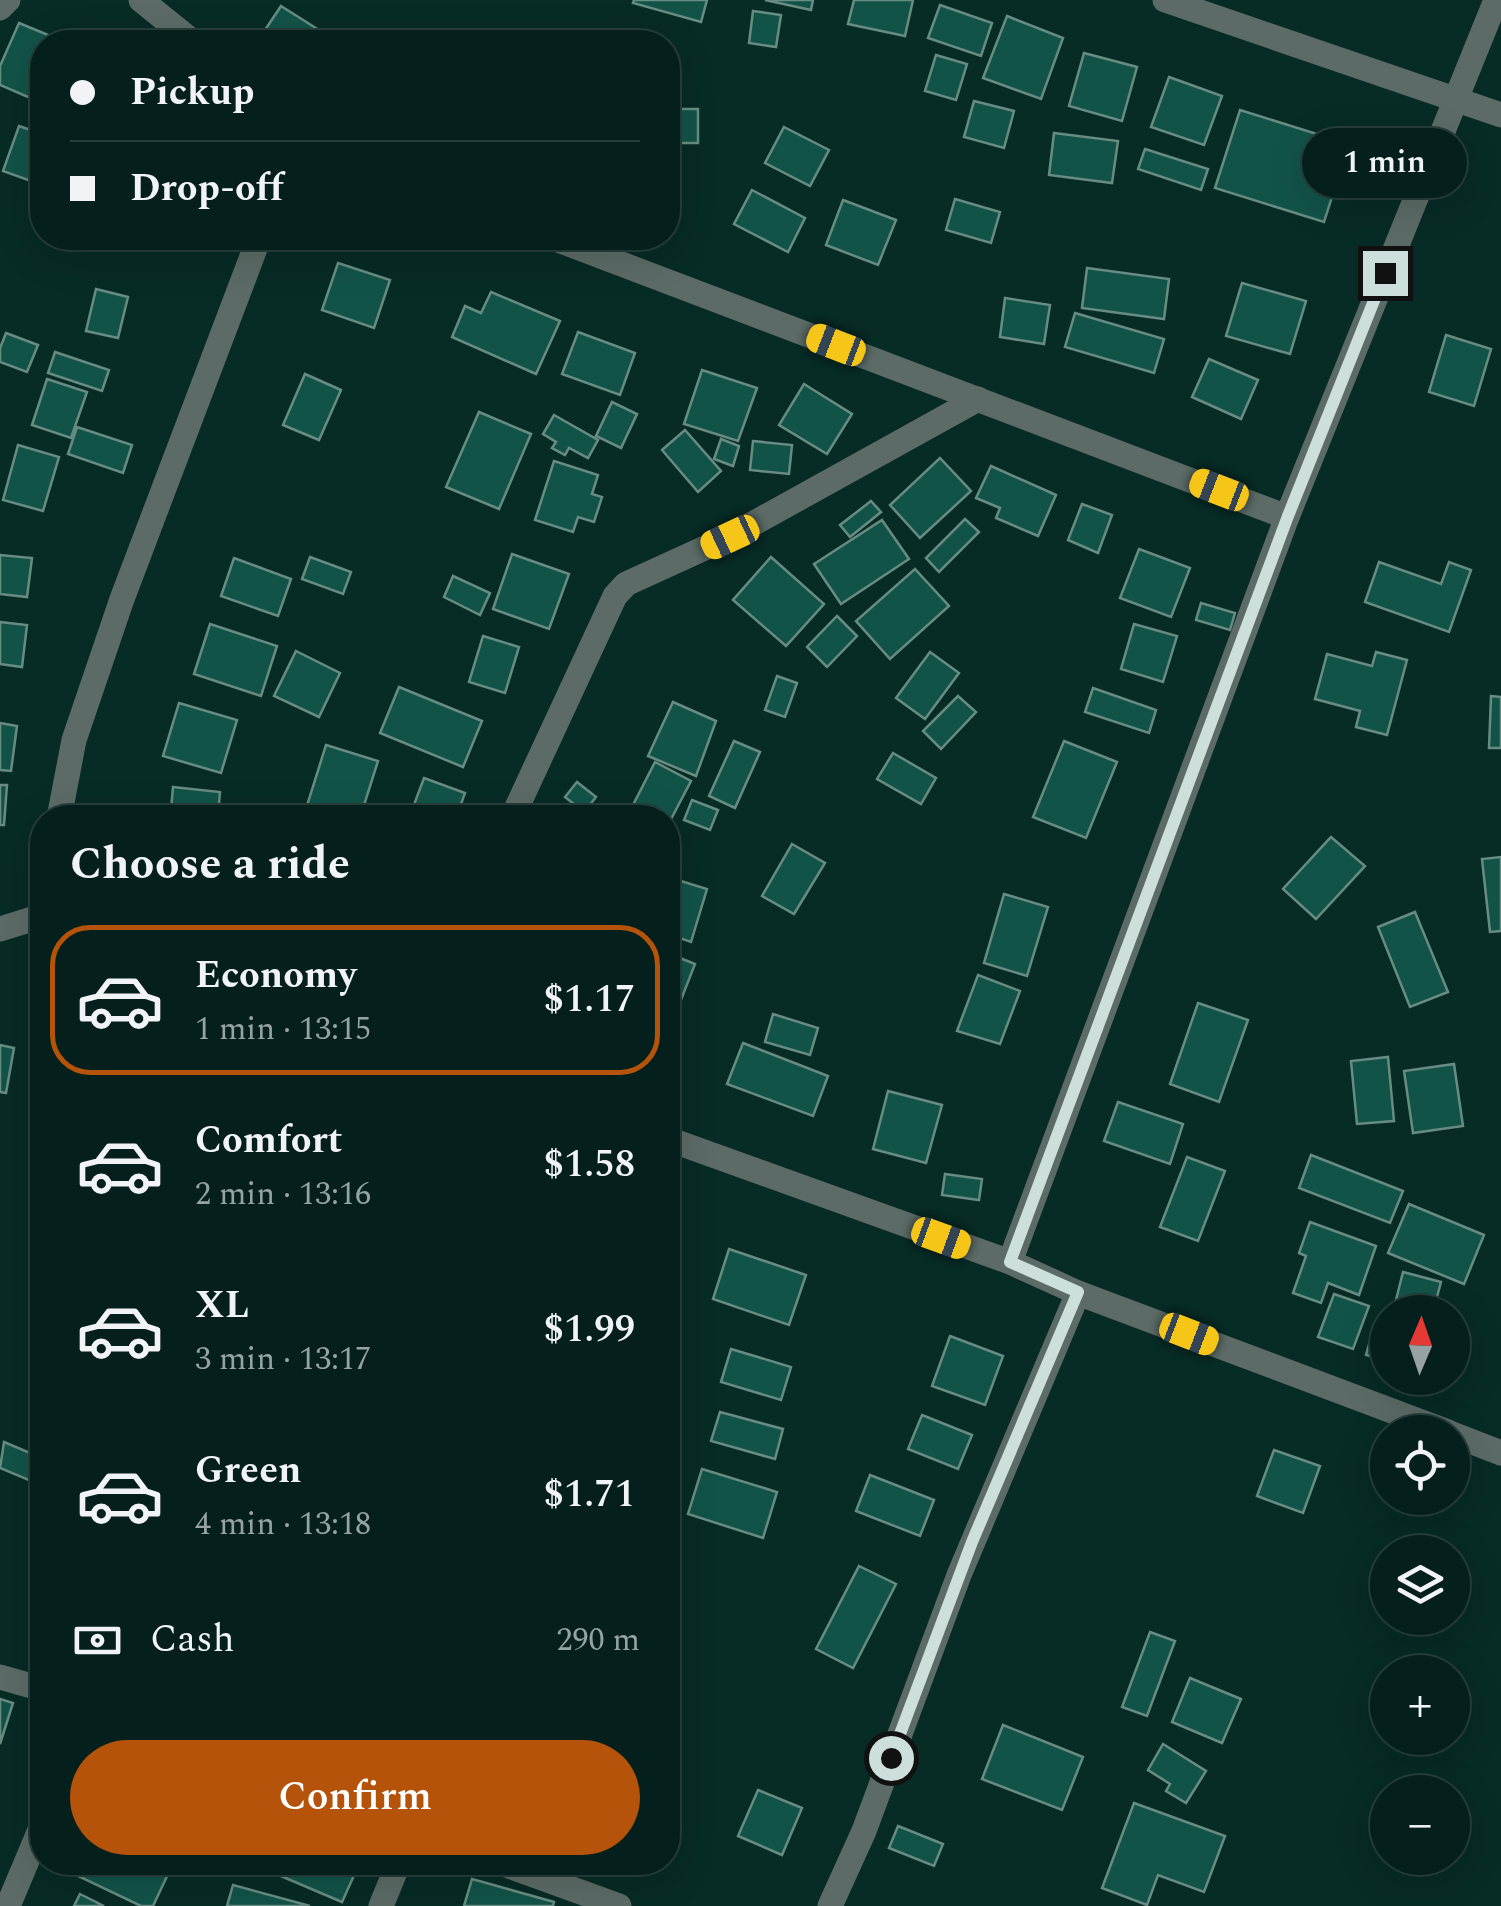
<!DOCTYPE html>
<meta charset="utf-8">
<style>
:root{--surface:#05201c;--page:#132d29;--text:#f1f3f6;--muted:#97a3a3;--line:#263e3b;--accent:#b45309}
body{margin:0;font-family:Spectral,serif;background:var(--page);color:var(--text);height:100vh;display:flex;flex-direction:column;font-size:38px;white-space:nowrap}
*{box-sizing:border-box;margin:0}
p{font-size:32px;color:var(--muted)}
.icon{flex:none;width:55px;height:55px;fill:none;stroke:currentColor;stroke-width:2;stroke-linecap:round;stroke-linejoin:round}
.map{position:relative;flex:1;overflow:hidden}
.details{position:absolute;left:30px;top:805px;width:650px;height:1070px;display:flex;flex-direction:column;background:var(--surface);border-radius:40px;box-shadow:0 10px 40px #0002,0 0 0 2px var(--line)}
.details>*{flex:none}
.top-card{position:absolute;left:30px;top:30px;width:650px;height:220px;border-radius:40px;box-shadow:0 10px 40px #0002,0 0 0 2px var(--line);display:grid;align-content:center;height:220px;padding:0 40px;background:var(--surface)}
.needle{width:65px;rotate:2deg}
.controls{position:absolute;left:1370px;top:1295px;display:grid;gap:20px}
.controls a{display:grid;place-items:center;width:100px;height:100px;border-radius:50%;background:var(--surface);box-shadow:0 10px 40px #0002,0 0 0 2px var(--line);font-size:50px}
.end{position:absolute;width:45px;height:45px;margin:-22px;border:12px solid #ccdfda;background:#111;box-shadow:0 0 0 5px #111}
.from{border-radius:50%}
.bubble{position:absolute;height:70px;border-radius:35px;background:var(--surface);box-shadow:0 10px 40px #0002,0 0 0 2px var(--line);font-size:32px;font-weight:600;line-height:70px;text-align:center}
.car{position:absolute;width:30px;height:60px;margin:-30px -15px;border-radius:12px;box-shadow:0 0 8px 2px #0007;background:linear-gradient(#f5c518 24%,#345 0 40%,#f5c518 0 76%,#345 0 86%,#f5c518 0)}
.top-card b{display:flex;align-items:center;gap:35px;height:95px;font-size:38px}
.top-card b+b{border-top:2px solid var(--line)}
.top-card i{width:25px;height:25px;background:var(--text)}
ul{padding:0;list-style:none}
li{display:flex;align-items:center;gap:30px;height:150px;margin:0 20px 15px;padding:0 20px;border:5px solid transparent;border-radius:40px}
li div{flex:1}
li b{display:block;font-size:38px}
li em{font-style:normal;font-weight:600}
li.on{border-color:var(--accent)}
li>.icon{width:90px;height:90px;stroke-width:1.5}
h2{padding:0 40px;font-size:45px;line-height:120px}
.pay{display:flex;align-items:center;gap:25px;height:110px;padding:0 40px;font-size:38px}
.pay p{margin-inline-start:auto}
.button{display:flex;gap:20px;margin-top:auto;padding:20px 40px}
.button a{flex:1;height:115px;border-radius:60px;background:var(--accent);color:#fff;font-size:40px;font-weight:600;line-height:115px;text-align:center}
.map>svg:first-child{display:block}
.building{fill:#125348;stroke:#688c83;stroke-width:2.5}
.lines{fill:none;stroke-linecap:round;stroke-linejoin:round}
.minor{stroke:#5c6b67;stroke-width:25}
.route{stroke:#ccdfda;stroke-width:12}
</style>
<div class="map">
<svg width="1501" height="1906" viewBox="0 0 1501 1906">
<rect width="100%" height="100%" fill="#072b25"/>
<!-- building -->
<g class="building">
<path d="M634,0H707L701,22L633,3Z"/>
<path d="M765,0H813L811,10Z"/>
<path d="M854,0H913L905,36L848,24Z"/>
<path d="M940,5L992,23L981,56L928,38Z"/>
<path d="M281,6L338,42H257Z"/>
<path d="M753,11L781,15L776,47L749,43Z"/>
<path d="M1007,16L1063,38L1041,99L983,78Z"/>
<path d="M19,23L65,42H42V103L0,85V66Z"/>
<path d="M1084,53L1137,67L1122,121L1069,106Z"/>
<path d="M936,55L967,64L956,100L925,91Z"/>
<path d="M1169,77L1222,96L1204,145L1151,127Z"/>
<path d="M974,101L1014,111L1004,148L964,137Z"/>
<rect x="668" y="109" width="30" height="34"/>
<path d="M1240,110L1349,144L1324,222L1215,188Z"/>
<path d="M19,126L42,134V185L3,171Z"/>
<path d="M784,127L829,150L810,186L765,163Z"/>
<path d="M1054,133L1118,141L1112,183L1049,175Z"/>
<path d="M1145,149L1208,169L1201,190L1138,169Z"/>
<path d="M752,190L805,218L788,252L734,224Z"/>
<path d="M955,199L1000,212L991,243L946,230Z"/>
<path d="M843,200L896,220L878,265L826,245Z"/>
<path d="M156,238H205L204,246Z"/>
<path d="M338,263L390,280L374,328L322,310Z"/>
<path d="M1087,268L1169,279L1164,319L1082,308Z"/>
<path d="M1242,283L1306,301L1290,354L1226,336Z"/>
<path d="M96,289L128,297L118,338L86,331Z"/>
<path d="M491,292L560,321L536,374L452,337L465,306L481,313Z"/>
<path d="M1005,298L1050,305L1044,344L1000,337Z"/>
<path d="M1075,313L1164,339L1154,373L1065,347Z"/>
<path d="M578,332L635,353L620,395L562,374Z"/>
<path d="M6,333L38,345L27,372L0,362V348Z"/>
<path d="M1446,335L1491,349L1474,406L1429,392Z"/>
<path d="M55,352L109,370L102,391L48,373Z"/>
<path d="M1209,359L1258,380L1241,419L1192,397Z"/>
<path d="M702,370L757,388L738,441L684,424Z"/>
<path d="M305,374L341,390L319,440L283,425Z"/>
<path d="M47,379L87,392L71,438L32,425Z"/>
<path d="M804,384L852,414L827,454L779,425Z"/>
<path d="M612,402L637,414L621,448L596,436Z"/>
<path d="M479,412L531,434L499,509L446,487Z"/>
<path d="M554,415L598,440L588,458L569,448L565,455L552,448L556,442L543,434Z"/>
<path d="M77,427L132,445L123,473L68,454Z"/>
<path d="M685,430L721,471L698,492L662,450Z"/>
<path d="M721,439L739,446L733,466L714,459Z"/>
<path d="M753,441L792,445L789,474L750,470Z"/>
<path d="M18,445L59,457L43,511L3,500Z"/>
<path d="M940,458L971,491L920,538L890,505Z"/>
<path d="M554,461L598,475L592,494L602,497L594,522L578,517L573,532L535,520Z"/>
<path d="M991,466L1056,495L1038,536L996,518L1000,508L976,498Z"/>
<path d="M871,501L881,512L850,537L840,525Z"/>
<path d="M1082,504L1112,515L1098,553L1068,540Z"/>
<path d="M965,519L979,532L939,572L926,558Z"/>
<path d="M882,520L909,559L841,604L814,564Z"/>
<path d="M1139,549L1190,568L1171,617L1120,598Z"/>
<path d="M512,554L569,574L549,629L493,609Z"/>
<path d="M0,555L32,558L27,597L0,594Z"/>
<path d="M310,557L351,572L343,594L302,579Z"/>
<path d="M771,557L824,604L786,646L733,600Z"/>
<path d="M234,558L291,579L278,616L221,596Z"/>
<path d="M1379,562L1441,584L1449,562L1471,570L1449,632L1365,602Z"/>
<path d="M915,569L949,606L890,659L856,621Z"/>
<path d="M453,576L490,593L480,615L444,597Z"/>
<path d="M1201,603L1235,613L1230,630L1196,620Z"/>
<path d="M837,616L857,636L827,667L807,647Z"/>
<path d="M0,622L27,625L22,667L0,664Z"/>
<path d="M210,624L277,646L261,696L194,674Z"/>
<path d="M1134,624L1177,636L1163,682L1121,669Z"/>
<path d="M483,636L519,647L505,693L469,682Z"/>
<path d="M296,651L340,673L319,717L274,696Z"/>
<path d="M930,652L959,673L925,719L896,698Z"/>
<path d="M1376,652L1407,660L1387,735L1356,727L1360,711L1315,699L1327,654L1372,666Z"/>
<path d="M777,676L797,683L785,717L765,710Z"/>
<path d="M399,687L482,721L463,767L380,733Z"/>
<path d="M1093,688L1156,710L1149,733L1085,712Z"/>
<path d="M958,696L976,712L941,749L923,731Z"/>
<path d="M1491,696L1501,697V748H1489Z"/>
<path d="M673,702L716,721L696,776L648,756Z"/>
<path d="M179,703L237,720L221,773L163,756Z"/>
<path d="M0,723L17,726L11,771L0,770Z"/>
<path d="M734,741L760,752L735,808L709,796Z"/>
<path d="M1064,741L1117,762L1086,838L1033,817Z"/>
<path d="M326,745L378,761L360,818H322L305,812Z"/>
<path d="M893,753L936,778L921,804L877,779Z"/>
<path d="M655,762L691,781L668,825V818H653L632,807Z"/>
<path d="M424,778L465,793L456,818H409Z"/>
<path d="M577,782L596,797L584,812L565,797Z"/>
<path d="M0,785H7L4,825H0Z"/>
<path d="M173,787L220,792L218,815L171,810Z"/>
<path d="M692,800L718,810L710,830L684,820Z"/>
<path d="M1331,837L1365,866L1316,919L1283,889Z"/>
<path d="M792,844L825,863L794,914L762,896Z"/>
<path d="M1501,857V931L1490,932L1482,859Z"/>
<path d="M668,877L707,889L691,942L668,934Z"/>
<path d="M1004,894L1048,907L1027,976L984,963Z"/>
<path d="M1415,912L1448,992L1410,1007L1378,927Z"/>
<path d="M675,956L695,964L681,1000L668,995V977Z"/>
<path d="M978,975L1020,991L1000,1044L957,1031Z"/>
<path d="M1198,1003L1248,1020L1219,1102L1170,1084Z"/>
<path d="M773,1014L818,1028L810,1055L765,1042Z"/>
<path d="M743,1043L828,1076L813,1116L727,1084Z"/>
<path d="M0,1045L14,1048L6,1093L0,1092Z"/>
<path d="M1388,1057L1394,1121L1357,1124L1351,1061Z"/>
<path d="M1454,1064L1463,1126L1413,1133L1404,1071Z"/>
<path d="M888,1091L942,1105L926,1163L873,1149Z"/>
<path d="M1118,1102L1183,1124L1170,1164L1104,1141Z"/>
<path d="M1311,1155L1403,1191L1390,1223L1299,1188Z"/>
<path d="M1187,1157L1225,1171L1198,1241L1160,1227Z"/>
<path d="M945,1174L982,1179L979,1200L942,1195Z"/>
<path d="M1409,1204L1484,1235L1464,1284L1388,1253Z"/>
<path d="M1310,1222L1376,1246L1359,1295L1328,1283L1321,1303L1293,1293L1306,1256L1299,1253Z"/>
<path d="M729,1249L806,1275L789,1325L713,1299Z"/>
<path d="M1403,1272L1441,1282L1433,1312H1393Z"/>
<path d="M1334,1294L1369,1306L1353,1349L1318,1337Z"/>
<path d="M950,1336L1003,1356L985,1405L932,1386Z"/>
<path d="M1370,1341L1388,1346V1361L1366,1355Z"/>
<path d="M731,1349L791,1367L781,1400L721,1382Z"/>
<path d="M720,1412L783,1429L775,1459L711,1441Z"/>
<path d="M922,1415L972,1435L958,1469L908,1449Z"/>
<path d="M4,1442L42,1458L36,1483L0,1468Z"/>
<path d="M1274,1450L1320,1466L1303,1513L1257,1496Z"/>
<path d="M702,1469L777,1492L763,1538L688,1514Z"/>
<path d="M870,1475L934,1500L920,1536L856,1511Z"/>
<path d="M859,1566L896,1584L853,1668L816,1649Z"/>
<path d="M1150,1632L1175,1641L1147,1716L1122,1707Z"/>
<path d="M1190,1678L1241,1699L1222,1743L1172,1722Z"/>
<path d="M0,1699L13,1703L0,1744Z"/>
<path d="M1003,1725L1083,1757L1062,1810L982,1779Z"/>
<path d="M1163,1744L1206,1771L1186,1803L1166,1791L1170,1784L1148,1770Z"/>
<path d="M758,1790L802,1808L782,1855L738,1836Z"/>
<path d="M1134,1803L1225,1836L1204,1892L1158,1875L1147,1905L1102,1888Z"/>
<path d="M898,1826L943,1844L934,1866L889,1848Z"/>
<path d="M85,1862H150L169,1872L153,1906H141L78,1876Z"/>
<path d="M256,1862H360L342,1902L255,1865Z"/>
<path d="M472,1879L554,1902L553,1906H464Z"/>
<path d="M233,1885L310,1906H227Z"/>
<path d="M80,1894L104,1906H74Z"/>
</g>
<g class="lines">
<!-- minor -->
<g class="minor">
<path d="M141,0L193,42"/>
<path d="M1165,0L1501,115"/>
<path d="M0,8L8,0"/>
<path d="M553,238L1287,517"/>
<path d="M59,818L74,740L122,599L259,238"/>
<path d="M512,818L615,596L626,584L729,537L978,399"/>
<path d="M0,929L42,916"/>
<path d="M668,1139L1010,1262L1078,1293L1448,1432"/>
<path d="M1010,1262L1287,517L1496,0"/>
<path d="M1452,1434L1501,1453"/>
<path d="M0,1677L42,1689"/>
<path d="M498,1862L619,1906"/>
<path d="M8,1906L42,1825"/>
<path d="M381,1906L399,1862"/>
<path d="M830,1906L864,1831L959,1575L1078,1293"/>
</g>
</g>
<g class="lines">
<!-- route -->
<path class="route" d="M891,1758L972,1542L1078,1292L1010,1262L1288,516L1385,273"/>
</g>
</svg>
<div class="controls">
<a><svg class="needle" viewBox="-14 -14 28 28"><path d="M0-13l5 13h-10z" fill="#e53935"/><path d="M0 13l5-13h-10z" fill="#97a3a3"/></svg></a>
<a><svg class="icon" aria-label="locate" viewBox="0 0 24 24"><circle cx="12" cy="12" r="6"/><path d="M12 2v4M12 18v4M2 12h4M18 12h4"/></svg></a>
<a><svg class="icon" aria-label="layers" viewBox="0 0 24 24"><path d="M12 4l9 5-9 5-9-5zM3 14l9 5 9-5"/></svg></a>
<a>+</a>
<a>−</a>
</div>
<i class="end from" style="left:891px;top:1758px"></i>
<i class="end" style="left:1385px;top:273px"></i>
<div class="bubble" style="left:1302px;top:128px;width:165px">1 min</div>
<i class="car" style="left:836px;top:345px;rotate:291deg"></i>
<i class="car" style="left:1219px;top:490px;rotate:291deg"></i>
<i class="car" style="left:730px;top:537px;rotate:245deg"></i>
<i class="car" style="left:941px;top:1238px;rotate:110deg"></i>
<i class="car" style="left:1189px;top:1334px;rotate:111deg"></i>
<div class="top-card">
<b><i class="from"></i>Pickup</b>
<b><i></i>Drop-off</b>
</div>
<section class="details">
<h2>Choose a ride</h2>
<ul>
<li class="on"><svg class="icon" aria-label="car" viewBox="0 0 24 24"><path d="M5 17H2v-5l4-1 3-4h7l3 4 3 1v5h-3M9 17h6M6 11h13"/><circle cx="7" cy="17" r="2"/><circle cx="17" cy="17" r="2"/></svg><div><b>Economy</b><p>1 min · 13:15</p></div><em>$1.17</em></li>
<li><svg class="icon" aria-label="car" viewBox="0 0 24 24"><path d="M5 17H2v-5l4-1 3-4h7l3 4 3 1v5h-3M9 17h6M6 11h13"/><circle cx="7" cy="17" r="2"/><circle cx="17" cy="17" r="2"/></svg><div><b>Comfort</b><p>2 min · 13:16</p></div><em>$1.58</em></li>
<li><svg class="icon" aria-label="car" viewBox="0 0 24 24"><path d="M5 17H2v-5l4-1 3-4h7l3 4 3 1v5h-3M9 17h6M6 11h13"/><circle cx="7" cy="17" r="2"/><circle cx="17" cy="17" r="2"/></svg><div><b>XL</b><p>3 min · 13:17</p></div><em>$1.99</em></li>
<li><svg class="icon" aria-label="car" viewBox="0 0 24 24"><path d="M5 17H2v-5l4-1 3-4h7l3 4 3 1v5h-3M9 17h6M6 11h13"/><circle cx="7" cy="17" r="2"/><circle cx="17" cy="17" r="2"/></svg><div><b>Green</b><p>4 min · 13:18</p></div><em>$1.71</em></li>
</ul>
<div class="pay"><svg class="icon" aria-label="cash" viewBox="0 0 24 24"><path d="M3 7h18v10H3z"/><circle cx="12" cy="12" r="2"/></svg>Cash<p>290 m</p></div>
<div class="button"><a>Confirm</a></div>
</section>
</div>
